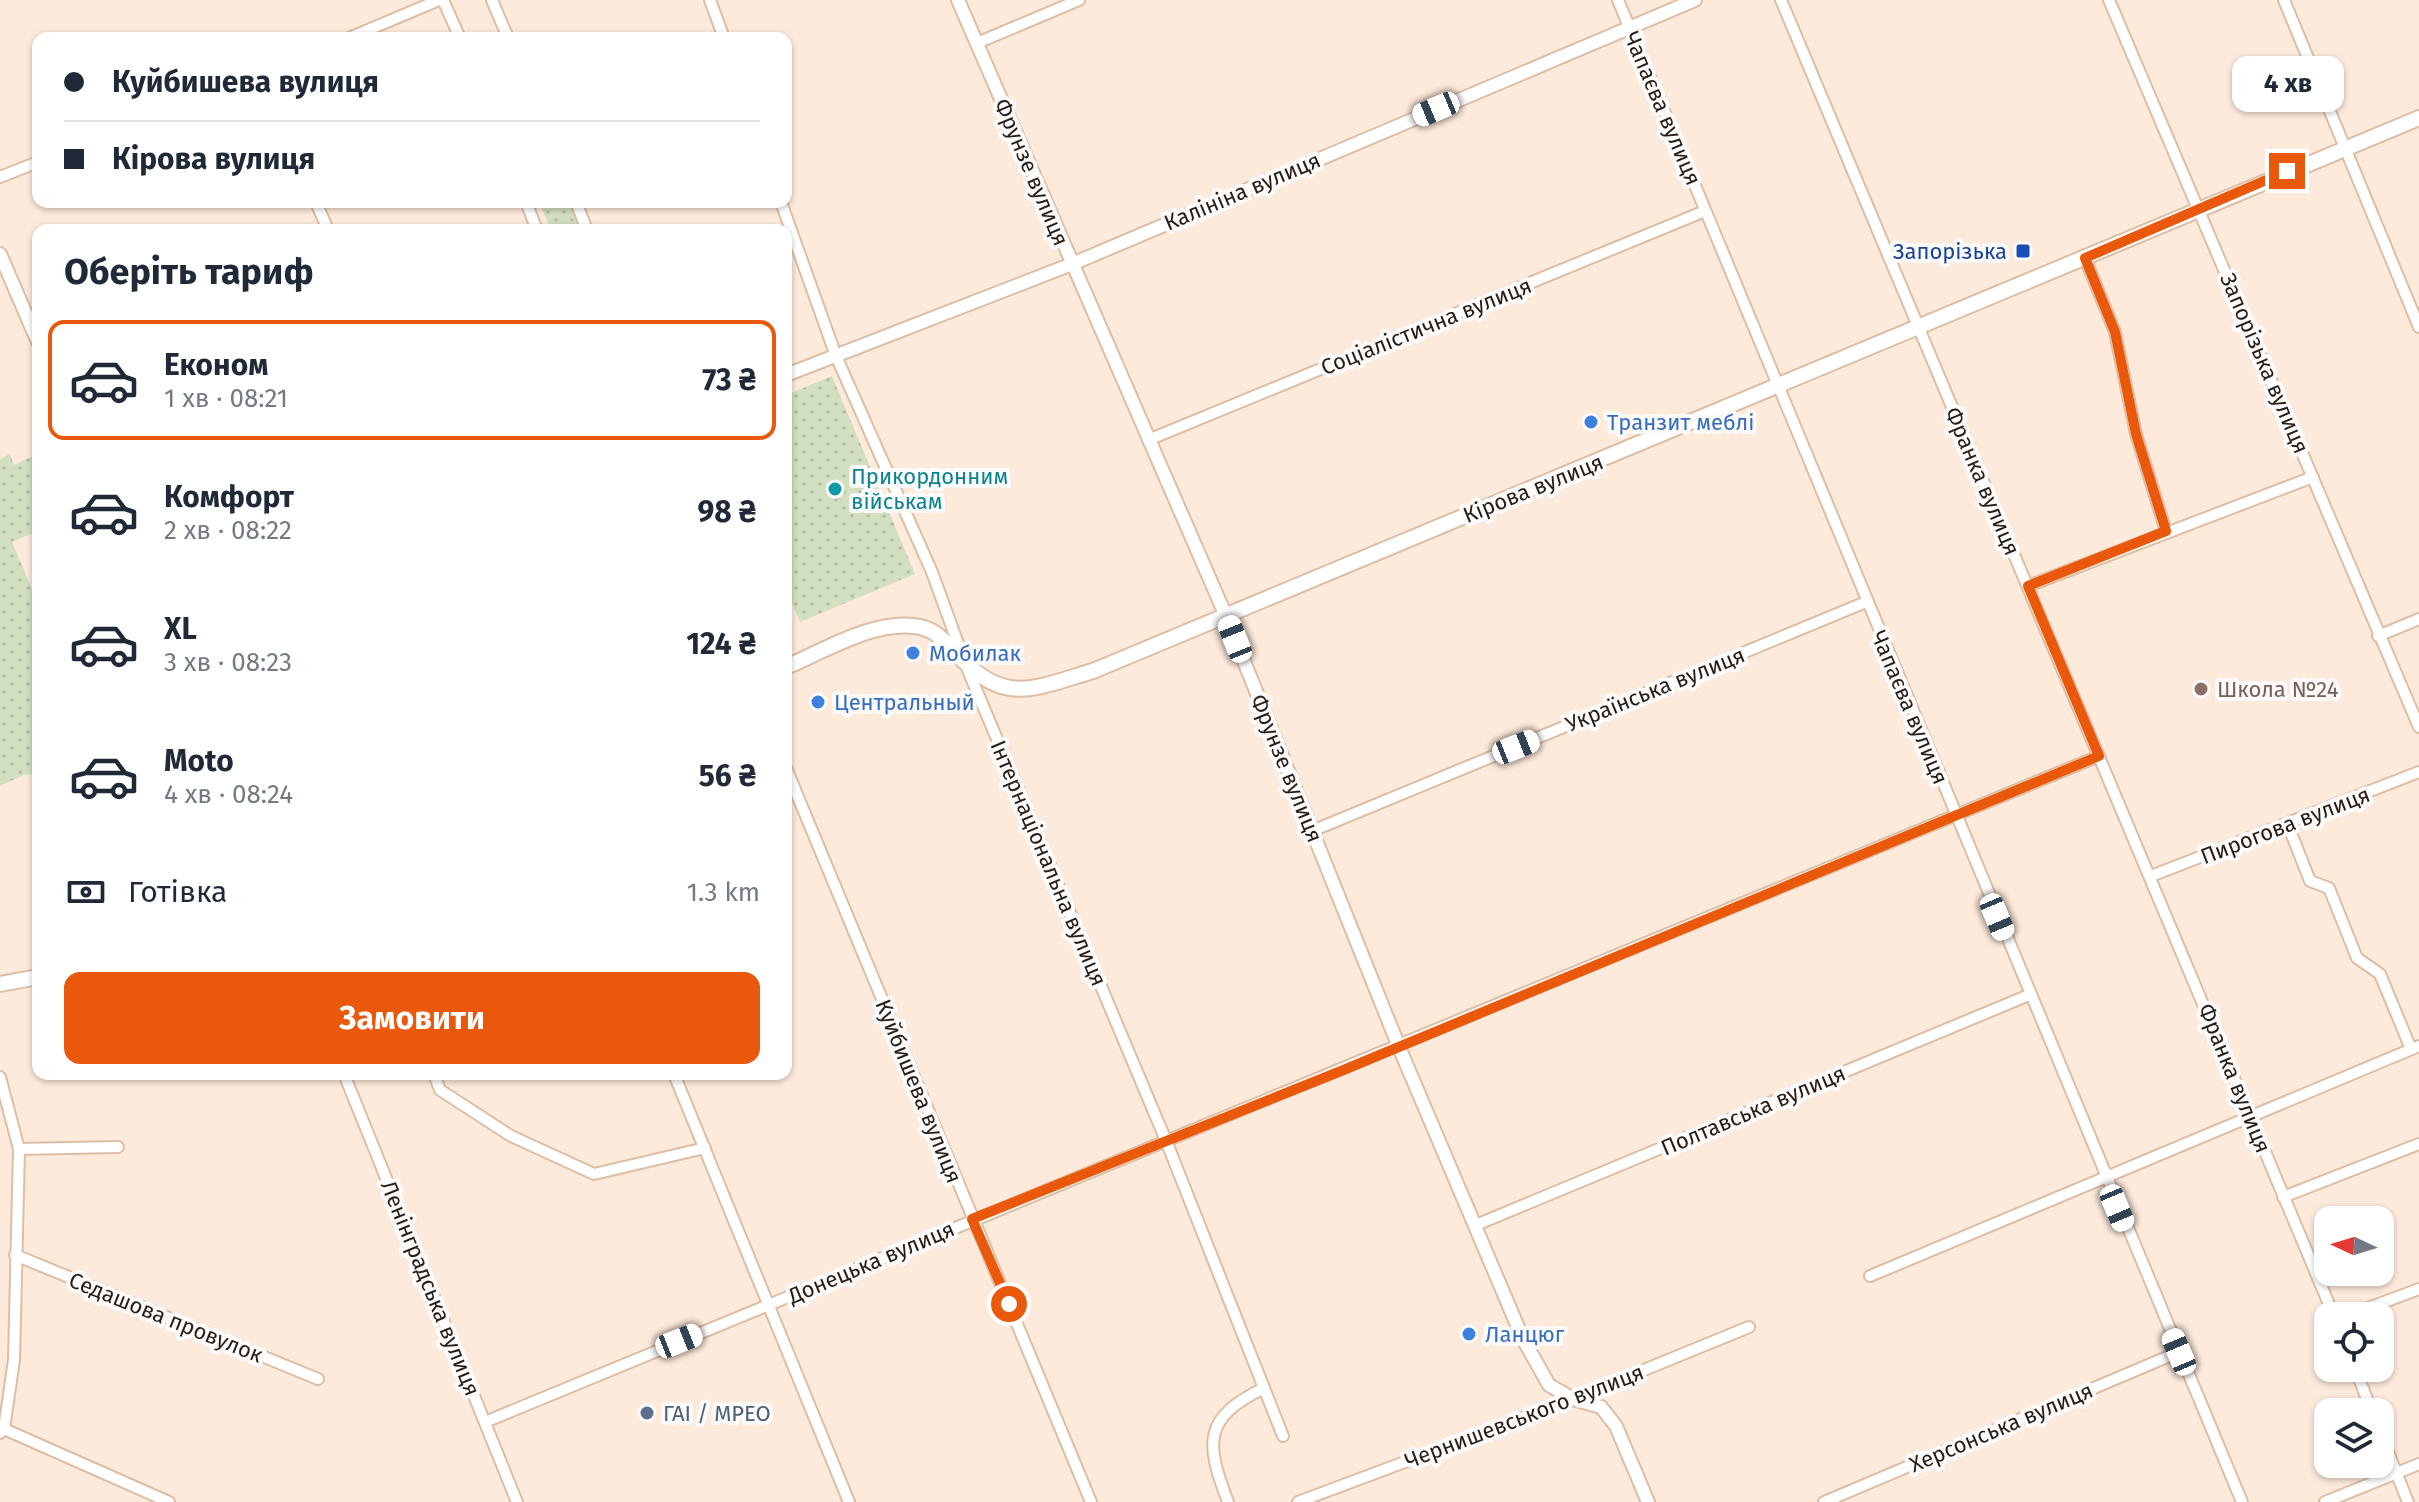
<!DOCTYPE html>
<html lang="uk">
<meta charset="utf-8">
<style>
:root{--surface:#fff;--page:#f6f6f7;--text:#1f2937;--muted:#747a83;--line:#e0e1e3;--accent:#ea580c}
body{margin:0;font-family:"Fira Sans",sans-serif;background:var(--page);color:var(--text);height:100vh;display:flex;flex-direction:column;font-size:30px;white-space:nowrap}
*{box-sizing:border-box;margin:0}
p{font-size:26px;color:var(--muted)}
.icon{flex:none;width:44px;height:44px;fill:none;stroke:currentColor;stroke-width:2;stroke-linecap:round;stroke-linejoin:round}
.map{position:relative;flex:1;overflow:hidden}
.drawer{position:absolute;left:32px;top:224px;width:760px;height:856px;display:flex;flex-direction:column;background:var(--surface);border-radius:16px;box-shadow:0 2px 6px #0004}
.drawer>*{flex:none}
.banner{position:absolute;left:32px;top:32px;width:760px;height:176px;border-radius:16px;box-shadow:0 2px 6px #0004;display:grid;align-content:center;height:176px;padding:0 32px;background:var(--surface)}
.needle{width:52px;rotate:274deg}
.buttons{position:absolute;left:2314px;top:1206px;display:grid;gap:16px}
.buttons a{display:grid;place-items:center;width:80px;height:80px;border-radius:16px;background:var(--surface);box-shadow:0 2px 6px #0004;font-size:40px}
.end{position:absolute;width:36px;height:36px;margin:-18px;border:10px solid #ea580c;background:#fff;box-shadow:0 0 0 4px #fff}
.from{border-radius:50%}
.bubble{position:absolute;height:56px;border-radius:16px;background:var(--surface);box-shadow:0 2px 6px #0004;font-size:26px;font-weight:700;line-height:56px;text-align:center}
.car{position:absolute;width:24px;height:48px;margin:-24px -12px;border-radius:10px;box-shadow:0 0 6px 2px #0007;background:linear-gradient(#fff 24%,#345 0 40%,#fff 0 76%,#345 0 86%,#fff 0)}
.banner b{display:flex;align-items:center;gap:28px;height:76px;font-size:30px}
.banner b+b{border-top:2px solid var(--line)}
.banner i{width:20px;height:20px;background:var(--text)}
ul{padding:0;list-style:none}
li{display:flex;align-items:center;gap:24px;height:120px;margin:0 16px 12px;padding:0 16px;border:4px solid transparent;border-radius:16px}
li div{flex:1}
li b{display:block;font-size:30px}
li em{font-style:normal;font-weight:700}
li.selected{border-color:var(--accent)}
li>.icon{width:72px;height:72px;stroke-width:1.5}
h2{padding:0 32px;font-size:36px;line-height:96px}
.pay{display:flex;align-items:center;gap:20px;height:88px;padding:0 32px;font-size:30px}
.pay p{margin-inline-start:auto}
.action{display:flex;gap:16px;margin-top:auto;padding:16px 32px}
.action a{flex:1;height:92px;border-radius:16px;background:var(--accent);color:#fff;font-size:32px;font-weight:700;line-height:92px;text-align:center}
.map>svg:first-child{display:block}
.park{fill:url(#park-dots)}
.lines{fill:none;stroke-linecap:round;stroke-linejoin:round}
.minor-casing{stroke:#ddbea5;stroke-width:14}
.tertiary-casing{stroke:#ddbea5;stroke-width:16}
.secondary-casing{stroke:#ddbea5;stroke-width:18}
.minor{stroke:#fff;stroke-width:10}
.tertiary{stroke:#fff;stroke-width:12}
.secondary{stroke:#fff;stroke-width:14}
.route{stroke:#ea580c;stroke-width:10}
.transit-dot{fill:#1a4fb4;stroke:#fbfbfb;stroke-width:3}
.shop-dot{fill:#3f7fe0;stroke:#fbfbfb;stroke-width:3}
.culture-dot{fill:#0f9aa8;stroke:#fbfbfb;stroke-width:3}
.education-dot{fill:#8d6e63;stroke:#fbfbfb;stroke-width:3}
.service-dot{fill:#5c6f8a;stroke:#fbfbfb;stroke-width:3}
.labels{text-anchor:middle;stroke-width:8;stroke-linejoin:round;paint-order:stroke}
.street-label{font-size:22px;fill:#271c13;stroke:#fbfbfb}
.transit-label{font-size:22px;fill:#164399;stroke:#fbfbfb;text-anchor:end}
.shop-label{font-size:22px;fill:#366cbe;stroke:#fbfbfb;text-anchor:start}
.culture-label{font-size:22px;fill:#0d838f;stroke:#fbfbfb;text-anchor:start}
.education-label{font-size:22px;fill:#785e54;stroke:#fbfbfb;text-anchor:start}
.service-label{font-size:22px;fill:#4e5e75;stroke:#fbfbfb;text-anchor:start}
</style>
<div class="map">
<svg width="2419" height="1502" viewBox="0 0 2419 1502">
<defs>
<pattern id="park-dots" width="8" height="8" patternUnits="userSpaceOnUse" patternTransform="scale(2)"><rect width="8" height="8" fill="#d2e0c0"/><path d="M2 2h.1M6 6h.1" fill="none" stroke="#b4c0a4" stroke-width="1.8" stroke-linecap="round"/></pattern>
</defs>
<rect width="100%" height="100%" fill="#fdeadb"/>
<!-- park -->
<g class="park">
<path d="M539,202H571L582,230H551Z"/>
<path d="M832,376L915,574L800,622L786,590V395Z"/>
<path d="M10,454L14,465L35,455L38,460V531L12,542L38,603V774L24,775L0,786V459Z"/>
</g>
<g class="lines">
<!-- minor casing -->
<g class="minor-casing">
<g id="minor">
<path d="M443,0L460,38"/>
<path d="M492,0L508,38"/>
<path d="M710,0L724,38"/>
<path d="M1618,0L2242,1502"/>
<path d="M1781,0L2334,1316"/>
<path d="M2109,0L2419,727"/>
<path d="M2284,0L2419,327"/>
<path d="M349,38L439,0"/>
<path d="M977,43L1079,0"/>
<path d="M0,177L38,162"/>
<path d="M316,202L328,230"/>
<path d="M526,202L537,230"/>
<path d="M576,202L587,230"/>
<path d="M781,202L836,356L932,572L965,663L1167,1143L1283,1436"/>
<path d="M2085,258L2115,332L2136,434L2166,531"/>
<path d="M1148,440L1705,211"/>
<path d="M2028,586L2313,477"/>
<path d="M2378,636L2419,619"/>
<path d="M786,768L1091,1502"/>
<path d="M2288,825L2310,881L2329,888L2357,958L2380,974L2411,1049"/>
<path d="M1312,831L1866,602"/>
<path d="M2151,876L2419,772"/>
<path d="M344,1074L517,1502"/>
<path d="M434,1074L440,1090L511,1136L594,1174L705,1148"/>
<path d="M674,1074L849,1502"/>
<path d="M0,1077L19,1149L14,1360L4,1429"/>
<path d="M19,1149L118,1147"/>
<path d="M2283,1197L2419,1144"/>
<path d="M1476,1225L2029,995"/>
<path d="M15,1255L318,1379"/>
<path d="M1870,1276L2419,1046"/>
<path d="M2347,1316L2419,1289"/>
<path d="M2355,1368L2372,1412"/>
<path d="M485,1422L2099,756"/>
<path d="M2380,1432L2408,1502"/>
<path d="M0,1433L4,1429L169,1502"/>
<path d="M1228,1502C1205,1442 1203,1418 1264,1388"/>
<path d="M1298,1502L1573,1399L1749,1327"/>
<path d="M1824,1502L2179,1352"/>
<path d="M2325,1502L2419,1464"/>
</g>
</g>
<!-- tertiary casing -->
<g class="tertiary-casing">
<g id="tertiary">
<path d="M958,0L1225,614L1399,1047L1523,1339L1549,1385L1573,1399L1601,1407L1616,1426L1648,1502"/>
<path d="M0,254L38,342"/>
<path d="M786,375L1072,264L1695,0"/>
</g>
</g>
<!-- secondary casing -->
<g class="secondary-casing">
<g id="secondary">
<path d="M786,667C824,651 872,621 914,626C933,628 942,638 954,651C1004,706 1029,690 1093,671L2419,118"/>
<path d="M0,984L38,977"/>
</g>
</g>
<!-- minor -->
<use href="#minor" class="minor"/>
<!-- tertiary -->
<use href="#tertiary" class="tertiary"/>
<!-- secondary -->
<use href="#secondary" class="secondary"/>
</g>
<g class="lines">
<!-- route -->
<path class="route" d="M1009,1304L972,1219L1341,1071L2099,756L2028,586L2166,531L2136,434L2115,332L2085,258L2287,171"/>
</g>
<!-- markers -->
<rect class="transit-dot" x="2015" y="243" width="16" height="16" rx="4"/>
<g class="shop-dot">
<circle cx="1591" cy="422" r="8"/>
<circle cx="913" cy="653" r="8"/>
<circle cx="818" cy="702" r="8"/>
<circle cx="1469" cy="1334" r="8"/>
</g>
<circle class="culture-dot" cx="835" cy="489" r="8"/>
<circle class="education-dot" cx="2201" cy="689" r="8"/>
<circle class="service-dot" cx="647" cy="1413" r="8"/>
<g class="labels">
<!-- street labels -->
<g class="street-label">
<text transform="translate(1663 108) rotate(67)" y="8">Чапаєва вулиця</text>
<text transform="translate(1032 172) rotate(67)" y="8">Фрунзе вулиця</text>
<text transform="translate(1242 191) rotate(-23)" y="8">Калініна вулиця</text>
<text transform="translate(1426 326) rotate(-22)" y="8">Соціалістична вулиця</text>
<text transform="translate(2265 363) rotate(67)" y="8">Запорізька вулиця</text>
<text transform="translate(1983 481) rotate(67)" y="8">Франка вулиця</text>
<text transform="translate(1533 488) rotate(-22)" y="8">Кірова вулиця</text>
<text transform="translate(1655 689) rotate(-22)" y="8">Українська вулиця</text>
<text transform="translate(1910 707) rotate(67)" y="8">Чапаєва вулиця</text>
<text transform="translate(1287 768) rotate(68)" y="8">Фрунзе вулиця</text>
<text transform="translate(2285 825) rotate(-21)" y="8">Пирогова вулиця</text>
<text transform="translate(1049 863) rotate(67)" y="8">Інтернаціональна вулиця</text>
<text transform="translate(2235 1078) rotate(68)" y="8">Франка вулиця</text>
<text transform="translate(919 1091) rotate(68)" y="8">Куйбишева вулиця</text>
<text transform="translate(1753 1110) rotate(-23)" y="8">Полтавська вулиця</text>
<text transform="translate(871 1262) rotate(-23)" y="8">Донецька вулиця</text>
<text transform="translate(431 1288) rotate(68)" y="8">Ленінградська вулиця</text>
<text transform="translate(166 1317) rotate(22)" y="8">Седашова провулок</text>
<text transform="translate(1524 1416) rotate(-21)" y="8">Чернишевського вулиця</text>
<text transform="translate(2001 1427) rotate(-23)" y="8">Херсонська вулиця</text>
</g>
<!-- transit labels -->
<g class="transit-label">
<text x="2007" y="259">Запорізька</text>
</g>
<!-- shop labels -->
<g class="shop-label">
<text x="1607" y="430">Транзит меблі</text>
<text x="929" y="661">Мобилак</text>
<text x="834" y="710">Центральный</text>
<text x="1485" y="1342">Ланцюг</text>
</g>
<!-- culture labels -->
<g class="culture-label">
<text x="851" y="484">Прикордонним<tspan x="851" dy="25">військам</tspan></text>
</g>
<!-- education labels -->
<g class="education-label">
<text x="2217" y="697">Школа №24</text>
</g>
<!-- service labels -->
<g class="service-label">
<text x="663" y="1421">ГАІ / МРЕО</text>
</g>
</g>
</svg>
<div class="buttons">
<a><svg class="needle" viewBox="-14 -14 28 28"><path d="M0-13l5 13h-10z" fill="#e53935"/><path d="M0 13l5-13h-10z" fill="#747a83"/></svg></a>
<a><svg class="icon" aria-label="locate" viewBox="0 0 24 24"><circle cx="12" cy="12" r="6"/><path d="M12 2v4M12 18v4M2 12h4M18 12h4"/></svg></a>
<a><svg class="icon" aria-label="layers" viewBox="0 0 24 24"><path d="M12 4l9 5-9 5-9-5zM3 14l9 5 9-5"/></svg></a>
</div>
<i class="end from" style="left:1009px;top:1304px"></i>
<i class="end" style="left:2287px;top:171px"></i>
<div class="bubble" style="left:2232px;top:56px;width:112px">4 хв</div>
<i class="car" style="left:1436px;top:109px;rotate:247deg"></i>
<i class="car" style="left:1235px;top:639px;rotate:338deg"></i>
<i class="car" style="left:1516px;top:747px;rotate:68deg"></i>
<i class="car" style="left:1997px;top:917px;rotate:157deg"></i>
<i class="car" style="left:2117px;top:1208px;rotate:157deg"></i>
<i class="car" style="left:679px;top:1341px;rotate:68deg"></i>
<i class="car" style="left:2179px;top:1352px;rotate:337deg"></i>
<div class="banner">
<b><i class="from"></i>Куйбишева вулиця</b>
<b><i></i>Кірова вулиця</b>
</div>
<section class="drawer">
<h2>Оберіть тариф</h2>
<ul>
<li class="selected"><svg class="icon" aria-label="car" viewBox="0 0 24 24"><path d="M5 17H2v-5l4-1 3-4h7l3 4 3 1v5h-3M9 17h6M6 11h13"/><circle cx="7" cy="17" r="2"/><circle cx="17" cy="17" r="2"/></svg><div><b>Економ</b><p>1 хв · 08:21</p></div><em>73 ₴</em></li>
<li><svg class="icon" aria-label="car" viewBox="0 0 24 24"><path d="M5 17H2v-5l4-1 3-4h7l3 4 3 1v5h-3M9 17h6M6 11h13"/><circle cx="7" cy="17" r="2"/><circle cx="17" cy="17" r="2"/></svg><div><b>Комфорт</b><p>2 хв · 08:22</p></div><em>98 ₴</em></li>
<li><svg class="icon" aria-label="car" viewBox="0 0 24 24"><path d="M5 17H2v-5l4-1 3-4h7l3 4 3 1v5h-3M9 17h6M6 11h13"/><circle cx="7" cy="17" r="2"/><circle cx="17" cy="17" r="2"/></svg><div><b>XL</b><p>3 хв · 08:23</p></div><em>124 ₴</em></li>
<li><svg class="icon" aria-label="car" viewBox="0 0 24 24"><path d="M5 17H2v-5l4-1 3-4h7l3 4 3 1v5h-3M9 17h6M6 11h13"/><circle cx="7" cy="17" r="2"/><circle cx="17" cy="17" r="2"/></svg><div><b>Moto</b><p>4 хв · 08:24</p></div><em>56 ₴</em></li>
</ul>
<div class="pay"><svg class="icon" aria-label="cash" viewBox="0 0 24 24"><path d="M3 7h18v10H3z"/><circle cx="12" cy="12" r="2"/></svg>Готівка<p>1.3 km</p></div>
<div class="action"><a>Замовити</a></div>
</section>
</div>
